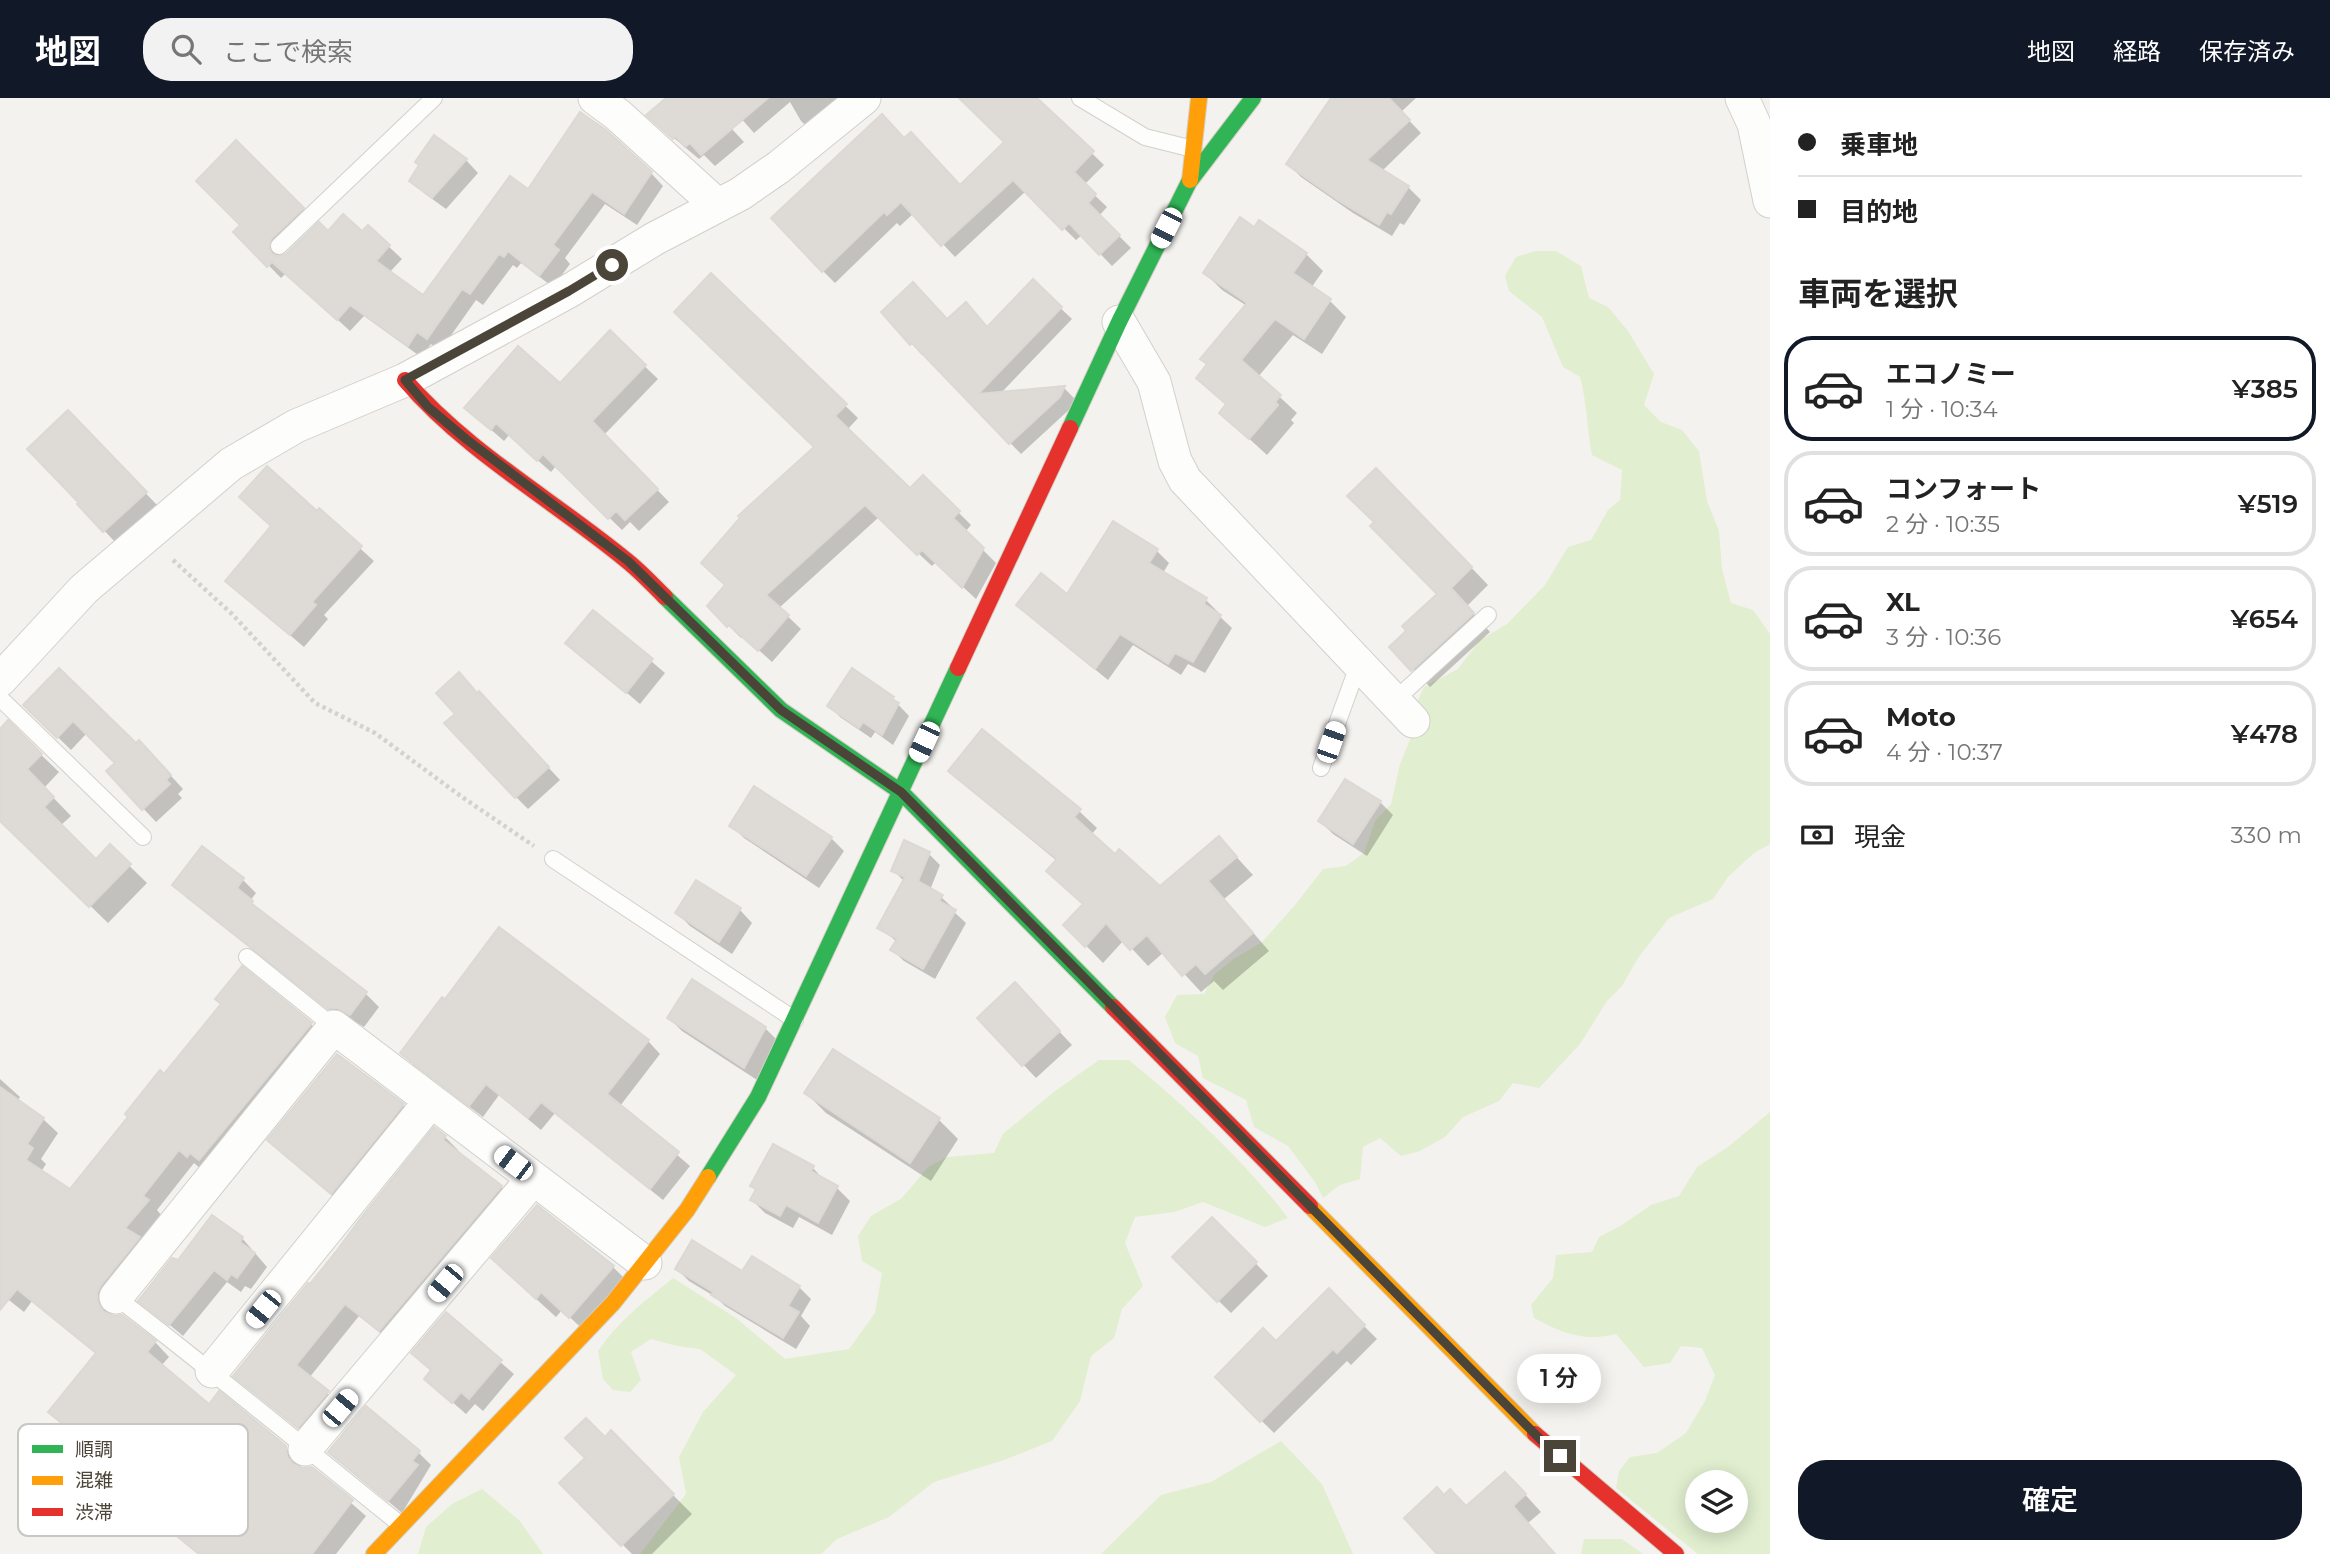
<!DOCTYPE html>
<html lang="ja">
<meta charset="utf-8">
<style>
:root{--surface:#fff;--page:#f2f2f2;--text:#222;--muted:#767676;--line:#e0e0e0;--accent:#111827}
body{margin:0;font-family:Montserrat,"Noto Sans JP",sans-serif;background:var(--page);color:var(--text);height:100vh;display:flex;flex-direction:column;font-size:26px;white-space:nowrap}
*{box-sizing:border-box;margin:0}
p{font-size:23px;color:var(--muted)}
.icon{flex:none;width:38px;height:38px;fill:none;stroke:currentColor;stroke-width:2;stroke-linecap:round;stroke-linejoin:round}
.map{position:relative;flex:1;overflow:hidden}
.sheet{display:flex;flex-direction:column;background:var(--surface);width:560px}
.sheet>*{flex:none}
.hud{display:grid;align-content:center;height:154px;padding:0 28px;background:var(--surface)}
.controls{position:absolute;left:1685px;top:1372px;display:grid;gap:14px}
.controls a{display:grid;place-items:center;width:63px;height:63px;border-radius:50%;background:var(--surface);box-shadow:0 4px 18px #0003;font-size:35px}
.end{position:absolute;width:32px;height:32px;margin:-16px;border:9px solid #4b4439;background:#fff;box-shadow:0 0 0 4px #fff}
.from{border-radius:50%}
.bubble{position:absolute;height:49px;border-radius:24px;background:var(--surface);box-shadow:0 4px 18px #0003;font-size:23px;font-weight:600;line-height:49px;text-align:center}
.car{position:absolute;width:21px;height:42px;margin:-21px -10px;border-radius:9px;box-shadow:0 0 5px 2px #0007;background:linear-gradient(#fff 24%,#345 0 40%,#fff 0 76%,#345 0 86%,#fff 0)}
.hud b{display:flex;align-items:center;gap:24px;height:66px;font-size:26px}
.hud b+b{border-top:2px solid var(--line)}
.hud i{width:18px;height:18px;background:var(--text)}
ul{padding:0;list-style:none}
li{display:flex;align-items:center;gap:21px;height:105px;margin:0 14px 10px;padding:0 14px;border:4px solid var(--line);border-radius:28px}
li div{flex:1}
li b{display:block;font-size:26px}
li em{font-style:normal;font-weight:600}
li.current{border-color:var(--accent)}
li>.icon{width:63px;height:63px;stroke-width:1.5}
h2{padding:0 28px;font-size:32px;line-height:84px}
.pay{display:flex;align-items:center;gap:18px;height:77px;padding:0 28px;font-size:26px}
.pay p{margin-inline-start:auto}
.primary-button{display:flex;gap:14px;margin-top:auto;padding:14px 28px}
.primary-button a{flex:1;height:80px;border-radius:28px;background:var(--accent);color:#fff;font-size:28px;font-weight:600;line-height:80px;text-align:center}
header{display:flex;align-items:center;gap:42px;box-sizing:border-box;height:98px;padding:0 35px;background:var(--accent);color:#fff}
header strong{font-size:33px}
nav{display:flex;gap:38px;margin-inline-start:auto;font-size:24px}
.search{width:490px;height:63px;background:var(--page);display:flex;align-items:center;gap:18px;box-sizing:border-box;padding:0 24px;border-radius:28px;color:var(--muted);font-size:26px}
main{display:flex;flex:1;min-height:0}
.map>svg:first-child{display:block}
.green{fill:#e1eecf;fill-rule:evenodd}
.shadow{fill:#0003}
.building{fill:#dedbd6;stroke:#dcd9d4;stroke-width:2}
.lines{fill:none;stroke-linecap:round;stroke-linejoin:round}
.lane-casing{stroke:#d2d0cb;stroke-width:18}
.street-casing{stroke:#d2d0cb;stroke-width:35}
.fast-casing{stroke:#d3cfc5;stroke-width:18}
.slow-casing{stroke:#d3cfc5;stroke-width:18}
.jam-casing{stroke:#d3cfc5;stroke-width:18}
.path{stroke:#d3d2cc;stroke-width:4.5;stroke-dasharray:3.5 3.5;stroke-linecap:butt}
.lane{stroke:#fdfdfc;stroke-width:16}
.street{stroke:#fdfdfc;stroke-width:33}
.fast{stroke:#30b455;stroke-width:16}
.slow{stroke:#ff9f0a;stroke-width:16}
.jam{stroke:#e5322d;stroke-width:16}
.route{stroke:#4b4439;stroke-width:9}
.key{fill:#fff;stroke:#c9c7c4;stroke-width:2}
.key-label{font-size:19px;fill:#4b4439}
</style>
<header>
<strong>地図</strong>
<div class="search"><svg class="icon" aria-label="search" viewBox="0 0 24 24"><circle cx="10" cy="10" r="6"/><path d="M15 15l6 6"/></svg>ここで検索</div>
<nav><a>地図</a><a>経路</a><a>保存済み</a></nav>
</header>
<main>
<div class="map">
<svg width="1770" height="1456" viewBox="0 0 1770 1456">
<rect width="100%" height="100%" fill="#f4f2ee"/>
<!-- green -->
<g class="green">
<path d="M1536,153H1556L1581,168L1589,200L1608,209L1628,233L1654,276L1644,307L1661,324L1682,332L1699,353L1707,403L1719,433L1722,471L1731,505L1753,512L1770,536V746L1754,755L1728,779L1713,801L1669,820L1638,860L1622,888L1607,903L1580,946L1539,990L1513,985L1499,1003L1463,1019L1445,1039L1420,1053L1401,1058L1380,1040L1363,1049L1360,1081L1340,1087L1323,1100L1315,1084L1288,1048L1254,1029L1246,1002L1203,980L1198,958L1175,945L1165,919L1177,897L1204,896L1214,877L1232,862L1262,844L1295,807L1323,771L1346,768L1364,755L1375,723L1391,706L1400,666L1414,632V611L1424,589L1458,571L1479,543L1507,526L1545,487L1568,449L1591,442L1608,412L1620,402L1622,372L1592,357C1587,331 1587,305 1580,279L1563,269L1542,219L1509,193L1505,178L1516,159Z"/>
<path d="M1099,962H1129C1187,1010 1242,1060 1288,1120L1265,1129L1203,1104L1174,1114L1135,1119L1125,1145L1143,1188L1122,1211L1114,1240L1091,1258L1080,1303L1052,1343L1004,1362L934,1384L889,1419L837,1441L821,1456H640L686,1396L679,1359L703,1314L736,1277L700,1251L677,1248L651,1241L631,1254L641,1282L630,1294L613,1292L603,1281L598,1253C618,1223 645,1203 673,1180L736,1220L785,1261L849,1251L875,1215L882,1175L862,1163L858,1138L871,1118L902,1100L928,1069L947,1059L994,1055L1003,1036L1055,993Z"/>
<path d="M1770,1014V1456H1698L1616,1390L1619,1373L1630,1359L1657,1355L1686,1335L1705,1303L1715,1277L1702,1250L1681,1248L1670,1265L1644,1269L1616,1236C1584,1244 1562,1235 1534,1220L1531,1207L1553,1180L1556,1157L1592,1154L1599,1139L1622,1127L1651,1107L1679,1098L1697,1069L1728,1049ZM1698,1384H1736V1423H1698Z"/>
<path d="M1281,1343L1322,1386L1353,1456H1101L1161,1397L1211,1384Z"/>
<path d="M482,1391L520,1423L543,1456H418L426,1429L452,1406Z"/>
<path d="M1584,1441H1622L1643,1456H1581Z"/>
</g>
<!-- shadow -->
<g class="shadow">
<path d="M669,0H688L732,31L744,44L715,68L704,57L699,61L662,30Z"/>
<path d="M723,0H861L814,35L801,23L790,4L754,35Z"/>
<path d="M982,0H1035L1104,67L1084,87L1107,109L1099,118L1131,150L1112,168L1082,137L1076,142L1026,93L955,159L914,115L900,128L897,125L835,185L823,173L904,42L960,88L1006,44Z"/>
<path d="M1333,0H1416L1401,14L1421,35L1382,73L1408,89L1421,102L1404,127L1400,125L1392,138L1353,115L1301,79L1288,66Z"/>
<path d="M236,44L315,123L284,154L282,159L328,136H362L368,129L402,161L389,175L424,200L528,94L651,75L663,88L637,127L605,106L565,160L570,166L553,189L521,165L517,170L513,167L483,207L476,202L440,253L431,246L421,259L364,218L350,233L286,175L281,180L236,134L242,127Z"/>
<path d="M466,62L478,75L446,111L424,95L411,83L421,68Z"/>
<path d="M1255,131L1306,156L1323,173L1311,190L1329,202L1346,219L1322,256L1293,237L1258,279L1297,315L1291,322L1294,325L1267,357L1221,315L1228,307L1247,208L1222,192L1205,175Z"/>
<path d="M711,178L858,320L847,332L910,393L923,379L971,427L965,434L996,465L976,501L936,464L932,468L879,419L779,510L801,531L772,564L743,538L741,540L709,508L727,488L816,350Z"/>
<path d="M1033,184L1072,221L1000,296L1064,290L1075,301L1071,310L1021,356L924,255L922,257L911,245L947,223L988,231Z"/>
<path d="M610,235L658,281L604,337L669,404L639,433L630,424L622,432L556,368L551,374L509,337L504,343L466,310L560,288Z"/>
<path d="M68,315L157,407L116,445L80,407Z"/>
<path d="M1394,389L1488,487L1467,508L1490,534L1430,589L1392,549L1440,496Z"/>
<path d="M319,413L374,463L324,517L328,521L304,549L240,495Z"/>
<path d="M1114,425L1157,453L1169,465L1163,475L1206,502L1218,514L1217,516L1232,530L1205,575L1188,566L1181,577L1133,547L1108,582L1031,519L1067,498Z"/>
<path d="M594,514L665,575L640,606L568,545Z"/>
<path d="M59,573L136,647L152,657L183,691L178,696L182,700L156,724L108,673L117,665L87,635L71,652L25,607Z"/>
<path d="M478,597L491,607L560,682L528,711L516,699Z"/>
<path d="M892,600L909,618L893,647L875,634L871,640L840,619L829,607Z"/>
<path d="M8,625L59,674L44,690L71,718L60,728L96,763L110,749L147,785L108,825L0,720V633Z"/>
<path d="M950,673L1079,713L1097,730L1091,737L1115,758L1160,790L1219,740L1253,777L1224,801L1269,853L1223,892L1214,883L1201,894L1164,854L1148,868L1124,842L1103,865L1066,827L1084,807L1057,763L968,690Z"/>
<path d="M1380,704L1393,717L1367,758L1333,736L1320,723Z"/>
<path d="M731,727L831,740L844,753L819,790L744,740Z"/>
<path d="M202,750L243,782L256,795L250,803L265,818L366,896L379,909L364,929L352,922L343,923L187,800L174,787Z"/>
<path d="M929,756L940,767L930,792L941,799L953,810L952,812L966,825L935,881L904,863L892,852L897,844L879,829L905,784L893,772Z"/>
<path d="M740,812L752,825L732,856L690,828L677,815Z"/>
<path d="M242,871L311,926L325,941L202,1072L194,1065L157,1112L162,1118L110,1212L112,1219L155,1244L169,1259L161,1268L209,1308L285,1349L300,1364L301,1371H312L366,1418L336,1456H198L154,1418L162,1408L64,1328L50,1314L97,1256L32,1203L24,1214L0,1195V981L20,999L17,1003L43,1021L58,1035L41,1061L46,1066L41,1074L70,1093L223,906Z"/>
<path d="M693,883L765,930L778,943L757,982L682,933L669,920Z"/>
<path d="M1028,900L1072,947L1036,980L979,920Z"/>
<path d="M648,943L660,956L620,1008L690,1068L663,1102L555,1015L541,1032L499,997L483,1019L415,968L402,955Z"/>
<path d="M806,995L938,1021L958,1041L931,1083L826,1015Z"/>
<path d="M403,1007L415,1020L344,1107L282,1055Z"/>
<path d="M445,1039L458,1052L456,1055L501,1089L514,1102L393,1245L359,1218L309,1280L341,1307L312,1342L235,1278L311,1188Z"/>
<path d="M813,1070L825,1083L837,1090L850,1103L832,1137L799,1119L793,1130L765,1115L752,1102L757,1092L752,1088Z"/>
<path d="M537,1110L613,1169L633,1189L590,1238L562,1212L556,1219L513,1180Z"/>
<path d="M1212,1121L1268,1178L1231,1215L1174,1159Z"/>
<path d="M242,1140L267,1169L251,1191L245,1188L241,1194L227,1184L183,1238L140,1202L179,1165Z"/>
<path d="M677,1171L743,1176L799,1189L811,1201L801,1218L810,1228L796,1251L725,1208L717,1200L689,1183Z"/>
<path d="M1329,1193L1377,1241L1351,1267L1347,1263L1274,1335L1217,1279L1276,1245Z"/>
<path d="M446,1217L514,1276L483,1313L475,1306L466,1316L426,1281L433,1273Z"/>
<path d="M611,1335L692,1416L652,1456H632L561,1385Z"/>
<path d="M330,1354H418L431,1367L402,1415Z"/>
<path d="M1521,1392L1541,1414L1528,1425L1555,1456H1440L1444,1399L1467,1410Z"/>
</g>
<!-- building -->
<g class="building">
<path d="M666,0H768L701,57L690,45L685,49L675,38L673,41L646,17Z"/>
<path d="M959,0H1037L1094,53L1074,74L1096,96L1088,105L1120,137L1099,157L1069,125L1062,132L1013,82L941,148L901,104L887,117L884,114L822,174L771,120L882,16L904,40L911,34L960,87L1004,44Z"/>
<path d="M1331,0H1389L1410,22L1367,62L1409,88L1391,116L1387,114L1379,127L1339,103L1286,66Z"/>
<path d="M580,14L606,32L652,74L624,116L592,94L553,147L559,152L539,178L508,153L504,159L499,156L470,196L462,191L427,241L417,234L408,248L350,207L337,222L272,164L267,169L233,134L240,127L196,83L236,42L304,110L271,141L269,150L272,156L277,158L286,156L319,124L328,133L343,116L362,133L368,127L390,147L376,163L423,197L510,78L528,91Z"/>
<path d="M434,37L467,61L432,100L409,83L419,67L415,64Z"/>
<path d="M1240,119L1254,129L1259,122L1307,155L1293,175L1331,201L1304,241L1275,221L1241,262L1281,297L1275,304L1278,307L1249,341L1219,315L1226,306L1196,280L1207,266L1200,261L1247,205L1203,175Z"/>
<path d="M711,175L847,306L835,318L910,390L923,377L960,413L953,420L984,450L962,490L922,452L917,457L865,407L766,497L789,517L758,553L729,527L727,529L707,508L725,487L701,465L740,420L738,418L814,349L674,214Z"/>
<path d="M1033,181L1062,209L978,296L1065,288L1060,299L1009,346L912,245L910,247L881,214L913,184L947,221L966,204L987,229Z"/>
<path d="M610,232L646,267L592,323L658,391L625,422L616,413L608,421L543,356L537,363L496,325L491,332L464,310L518,248L560,285Z"/>
<path d="M68,312L147,394L103,434L77,406L79,405L27,351Z"/>
<path d="M267,368L317,413L319,410L362,448L312,504L316,507L290,537L225,483L271,428L239,399Z"/>
<path d="M1376,370L1472,469L1451,490L1474,515L1411,573L1389,549L1406,533L1402,528L1437,496L1370,428L1374,424L1347,398Z"/>
<path d="M1113,423L1158,451L1149,465L1207,500L1204,506L1221,517L1193,564L1175,555L1168,566L1120,536L1095,571L1016,507L1041,475L1067,496Z"/>
<path d="M593,512L653,561L626,595L565,545Z"/>
<path d="M59,570L136,645L139,642L171,677L166,682L170,686L142,712L106,673L115,665L73,623L57,640L23,607Z"/>
<path d="M852,570L894,599L892,601L899,605L882,637L863,624L859,630L827,608Z"/>
<path d="M459,574L477,595L479,593L549,669L515,700L444,625L455,616L436,595Z"/>
<path d="M8,622L42,656L27,671L54,699L44,709L96,761L110,746L131,766L89,809L0,723V631Z"/>
<path d="M982,631L1081,711L1074,719L1115,756L1119,751L1160,788L1219,738L1237,759L1208,783L1253,835L1205,876L1196,866L1182,878L1147,837L1130,852L1106,825L1085,849L1063,827L1083,806L1046,773L1057,761L948,673Z"/>
<path d="M1345,681L1381,703L1353,746L1318,723Z"/>
<path d="M754,688L832,739L806,778L729,728Z"/>
<path d="M904,742L930,754L918,783L943,797L939,803L956,812L923,871L890,852L897,841L877,830L905,779L891,773Z"/>
<path d="M202,748L244,780L237,790L253,803L252,806L367,894L350,917L337,910L328,911L172,787Z"/>
<path d="M696,782L741,810L719,844L675,815Z"/>
<path d="M499,829L649,942L607,996L679,1054L650,1091L541,1004L528,1020L486,986L469,1008L400,955L442,899L445,901Z"/>
<path d="M242,868L312,925L199,1062L190,1055L187,1059L179,1052L143,1098L149,1102L125,1130L140,1139L101,1187L97,1195L98,1205L104,1214L114,1218L122,1217L156,1243L147,1254L209,1306L219,1293L286,1348L287,1358L293,1366L302,1370L312,1369L353,1402L312,1456H199L152,1418L161,1406L48,1314L96,1255L17,1191L0,1212V989L44,1020L27,1046L33,1050L26,1062L70,1091L128,1019L125,1016L160,972L164,976L221,906L215,901Z"/>
<path d="M692,881L766,929L744,970L667,920Z"/>
<path d="M1015,884L1060,933L1022,968L977,920Z"/>
<path d="M833,951L940,1020L910,1065L804,995Z"/>
<path d="M337,956L404,1006L331,1096L267,1042Z"/>
<path d="M434,1029L446,1038L443,1042L502,1088L379,1233L345,1206L296,1267L329,1293L298,1330L233,1278L308,1185L310,1186L335,1155L360,1121Z"/>
<path d="M773,1046L814,1068L811,1073L838,1088L818,1125L786,1107L780,1118L750,1102L756,1091L750,1088Z"/>
<path d="M537,1107L614,1168L569,1220L541,1194L536,1201L491,1160Z"/>
<path d="M212,1117L243,1139L240,1144L255,1155L237,1180L231,1176L227,1182L214,1172L169,1227L138,1203L172,1160L178,1162Z"/>
<path d="M1212,1119L1257,1164L1217,1204L1172,1159Z"/>
<path d="M692,1142L742,1173L752,1158L800,1188L788,1208L799,1214L783,1240L711,1197L713,1194L675,1171Z"/>
<path d="M1329,1190L1365,1227L1337,1255L1333,1251L1260,1324L1215,1279L1263,1230L1276,1243Z"/>
<path d="M446,1214L502,1262L469,1301L461,1294L452,1305L424,1281L431,1272L411,1255Z"/>
<path d="M366,1308L420,1353L412,1363L418,1367L388,1403L328,1354Z"/>
<path d="M586,1320L605,1339L611,1332L674,1396L621,1448L559,1385L585,1360L565,1340Z"/>
<path d="M1505,1374L1526,1396L1513,1408L1555,1456H1437L1404,1420L1437,1389L1444,1397L1450,1391L1466,1408Z"/>
</g>
<g class="lines">
<!-- lane casing -->
<g class="lane-casing">
<g id="lane">
<path d="M1080,0L1145,39L1193,51"/>
<path d="M279,148L434,0"/>
<path d="M0,600L143,739"/>
<path d="M1394,603L1488,517"/>
<path d="M1321,670L1359,565"/>
<path d="M553,761L795,922"/>
<path d="M247,859L334,929"/>
<path d="M116,1199C213,1273 306,1351 401,1427"/>
</g>
</g>
<!-- street casing -->
<g class="street-casing">
<g id="street">
<path d="M595,0L618,17L717,107"/>
<path d="M1742,0L1754,26L1770,103"/>
<path d="M1119,224L1154,284L1175,363L1185,382L1413,623"/>
<path d="M0,582L84,491L231,366L296,328L405,282L569,193L654,141L740,96L779,69L864,0"/>
<path d="M116,1199L334,929L645,1165"/>
<path d="M212,1273L431,1003"/>
<path d="M305,1351L533,1081"/>
</g>
</g>
<!-- fast casing -->
<g class="fast-casing">
<g id="fast">
<path d="M1070,330L1119,224L1189,84L1253,0"/>
<path d="M665,499L781,612L901,694L1113,909"/>
<path d="M708,1079L758,999L958,570"/>
</g>
</g>
<!-- slow casing -->
<g class="slow-casing">
<g id="slow">
<path d="M1190,82L1199,0"/>
<path d="M1310,1108L1535,1336"/>
<path d="M374,1456L613,1205L687,1112L708,1079"/>
</g>
</g>
<!-- jam casing -->
<g class="jam-casing">
<g id="jam">
<path d="M405,282C467,354 553,402 626,462C640,473 652,486 665,499"/>
<path d="M958,570L1070,330"/>
<path d="M1113,909L1310,1108"/>
<path d="M1535,1336L1676,1456"/>
</g>
</g>
<!-- path -->
<path class="path" d="M173,462L232,516L315,605L375,635L462,699L534,748"/>
<!-- lane -->
<use href="#lane" class="lane"/>
<!-- street -->
<use href="#street" class="street"/>
<!-- fast -->
<use href="#fast" class="fast"/>
<!-- slow -->
<use href="#slow" class="slow"/>
<!-- jam -->
<use href="#jam" class="jam"/>
</g>
<g class="lines">
<!-- route -->
<path class="route" d="M612,167L569,193L405,282L428,309L466,341L628,463L781,612L901,694L1541,1342L1560,1358"/>
</g>
<!-- legend -->
<rect x="18" y="1326" width="230" height="112" rx="10" class="key"/>
<rect x="32" y="1347" width="31" height="8" fill="#30b455"/>
<rect x="32" y="1378" width="31" height="9" fill="#ff9f0a"/>
<rect x="32" y="1410" width="31" height="8" fill="#e5322d"/>
<g class="key-label">
<text x="75" y="1358">順調</text>
<text x="75" y="1389">混雑</text>
<text x="75" y="1421">渋滞</text>
</g>
</svg>
<div class="controls">
<a><svg class="icon" aria-label="layers" viewBox="0 0 24 24"><path d="M12 4l9 5-9 5-9-5zM3 14l9 5 9-5"/></svg></a>
</div>
<i class="end from" style="left:612px;top:167px"></i>
<i class="end" style="left:1560px;top:1358px"></i>
<div class="bubble" style="left:1517px;top:1256px;width:84px">1 分</div>
<i class="car" style="left:1166px;top:130px;rotate:207deg"></i>
<i class="car" style="left:924px;top:644px;rotate:205deg"></i>
<i class="car" style="left:1331px;top:644px;rotate:19deg"></i>
<i class="car" style="left:513px;top:1065px;rotate:307deg"></i>
<i class="car" style="left:445px;top:1185px;rotate:220deg"></i>
<i class="car" style="left:263px;top:1211px;rotate:219deg"></i>
<i class="car" style="left:340px;top:1310px;rotate:40deg"></i>
</div>
<section class="sheet">
<div class="hud">
<b><i class="from"></i>乗車地</b>
<b><i></i>目的地</b>
</div>
<h2>車両を選択</h2>
<ul>
<li class="current"><svg class="icon" aria-label="car" viewBox="0 0 24 24"><path d="M5 17H2v-5l4-1 3-4h7l3 4 3 1v5h-3M9 17h6M6 11h13"/><circle cx="7" cy="17" r="2"/><circle cx="17" cy="17" r="2"/></svg><div><b>エコノミー</b><p>1 分 · 10:34</p></div><em>¥385</em></li>
<li><svg class="icon" aria-label="car" viewBox="0 0 24 24"><path d="M5 17H2v-5l4-1 3-4h7l3 4 3 1v5h-3M9 17h6M6 11h13"/><circle cx="7" cy="17" r="2"/><circle cx="17" cy="17" r="2"/></svg><div><b>コンフォート</b><p>2 分 · 10:35</p></div><em>¥519</em></li>
<li><svg class="icon" aria-label="car" viewBox="0 0 24 24"><path d="M5 17H2v-5l4-1 3-4h7l3 4 3 1v5h-3M9 17h6M6 11h13"/><circle cx="7" cy="17" r="2"/><circle cx="17" cy="17" r="2"/></svg><div><b>XL</b><p>3 分 · 10:36</p></div><em>¥654</em></li>
<li><svg class="icon" aria-label="car" viewBox="0 0 24 24"><path d="M5 17H2v-5l4-1 3-4h7l3 4 3 1v5h-3M9 17h6M6 11h13"/><circle cx="7" cy="17" r="2"/><circle cx="17" cy="17" r="2"/></svg><div><b>Moto</b><p>4 分 · 10:37</p></div><em>¥478</em></li>
</ul>
<div class="pay"><svg class="icon" aria-label="cash" viewBox="0 0 24 24"><path d="M3 7h18v10H3z"/><circle cx="12" cy="12" r="2"/></svg>現金<p>330 m</p></div>
<div class="primary-button"><a>確定</a></div>
</section>
</main>
